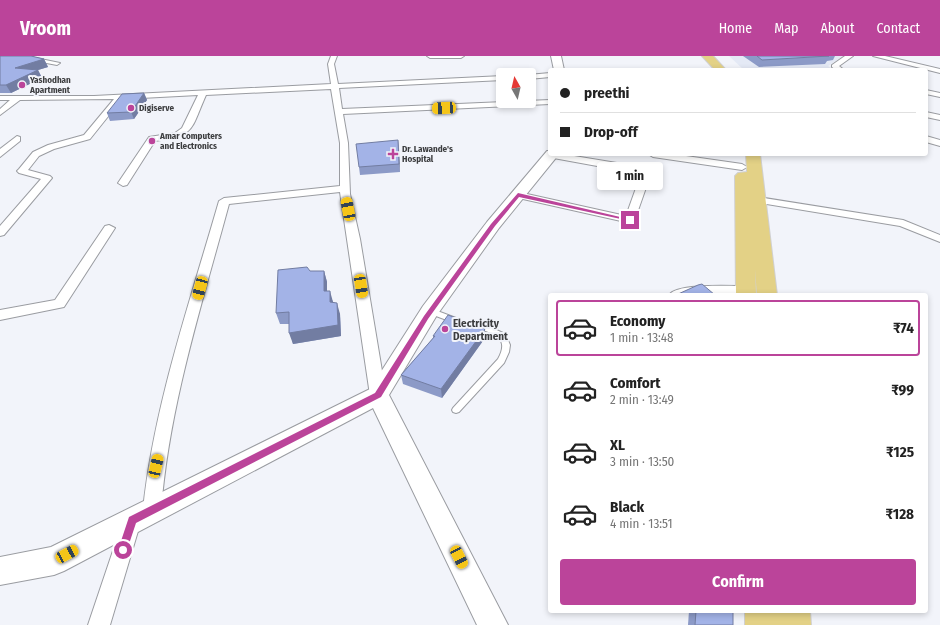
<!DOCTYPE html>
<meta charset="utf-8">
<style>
:root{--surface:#fff;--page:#f2f2f2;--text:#222;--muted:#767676;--line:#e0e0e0;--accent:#bb449a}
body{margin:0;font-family:"Fira Sans Condensed",sans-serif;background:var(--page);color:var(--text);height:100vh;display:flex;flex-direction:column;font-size:15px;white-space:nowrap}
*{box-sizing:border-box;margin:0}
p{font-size:13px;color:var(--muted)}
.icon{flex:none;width:22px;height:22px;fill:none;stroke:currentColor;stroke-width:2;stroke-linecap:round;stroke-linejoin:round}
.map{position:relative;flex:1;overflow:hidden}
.panel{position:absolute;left:548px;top:237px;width:380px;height:320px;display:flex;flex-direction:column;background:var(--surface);border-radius:4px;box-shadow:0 2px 6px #0003}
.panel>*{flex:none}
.top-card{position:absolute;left:548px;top:12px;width:380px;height:88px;border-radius:4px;box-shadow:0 2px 6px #0003;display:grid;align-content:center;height:88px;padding:0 12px;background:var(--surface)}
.needle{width:26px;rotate:352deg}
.tools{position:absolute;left:496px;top:12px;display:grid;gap:8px}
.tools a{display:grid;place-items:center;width:40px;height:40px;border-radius:4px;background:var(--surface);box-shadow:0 2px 6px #0003;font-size:20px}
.end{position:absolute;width:18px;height:18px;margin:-9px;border:5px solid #bb449a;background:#fff;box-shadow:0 0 0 2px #fff}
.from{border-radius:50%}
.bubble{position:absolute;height:28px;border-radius:4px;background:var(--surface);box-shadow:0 2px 6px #0003;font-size:13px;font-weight:700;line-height:28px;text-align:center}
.car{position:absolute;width:12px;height:24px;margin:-12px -6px;border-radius:5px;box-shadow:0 0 3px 1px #0007;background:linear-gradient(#f5c518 24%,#345 0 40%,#f5c518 0 76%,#345 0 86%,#f5c518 0)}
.top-card b{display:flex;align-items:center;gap:14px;height:38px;font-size:15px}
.top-card b+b{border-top:1px solid var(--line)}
.top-card i{width:10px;height:10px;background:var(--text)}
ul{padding:7px 0 0;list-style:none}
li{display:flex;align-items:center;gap:12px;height:56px;margin:0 8px 6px;padding:0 4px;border:2px solid transparent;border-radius:4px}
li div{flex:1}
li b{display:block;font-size:15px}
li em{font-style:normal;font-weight:700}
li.active{border-color:var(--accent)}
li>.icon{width:36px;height:36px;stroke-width:1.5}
.action{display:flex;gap:8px;margin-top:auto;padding:8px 12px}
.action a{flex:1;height:46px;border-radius:4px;background:var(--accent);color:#fff;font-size:16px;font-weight:700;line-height:46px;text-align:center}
header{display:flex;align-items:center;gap:24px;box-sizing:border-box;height:56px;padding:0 20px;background:var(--accent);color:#fff}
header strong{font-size:19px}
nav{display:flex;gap:22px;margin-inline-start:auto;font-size:14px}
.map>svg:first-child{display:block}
.built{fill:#e4e9f5}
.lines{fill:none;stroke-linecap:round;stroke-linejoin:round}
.lane-casing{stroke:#9a9ca1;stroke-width:2}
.street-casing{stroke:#9a9ca1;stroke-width:2}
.secondary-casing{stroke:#9a9ca1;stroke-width:2}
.primary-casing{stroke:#d0d0d1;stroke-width:2}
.lane{fill:#fff;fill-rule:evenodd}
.street{fill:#fff;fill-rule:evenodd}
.secondary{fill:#fff;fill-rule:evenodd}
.primary{fill:#e3d186;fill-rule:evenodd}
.wall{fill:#8c9ac7}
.shaded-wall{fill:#727da2}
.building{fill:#a3b3e7;stroke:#727da2}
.route{fill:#bb449a}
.poi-dot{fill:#bb449a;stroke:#f2f4fa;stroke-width:1.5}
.labels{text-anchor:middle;stroke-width:4;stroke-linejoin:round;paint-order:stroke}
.far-poi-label{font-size:9px;font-weight:bold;fill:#3c3d3f;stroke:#f2f4fa;text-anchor:start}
.poi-label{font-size:11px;font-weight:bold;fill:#3c3d3f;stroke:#f2f4fa;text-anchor:start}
</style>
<header>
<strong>Vroom</strong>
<nav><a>Home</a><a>Map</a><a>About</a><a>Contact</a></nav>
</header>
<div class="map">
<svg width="940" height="569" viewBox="0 0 940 569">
<rect width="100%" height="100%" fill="#f2f4fa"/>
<!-- built -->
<path class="built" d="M729,0H843L828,10L833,14H744Z"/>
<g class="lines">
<!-- lane casing -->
<g class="lane-casing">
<g id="lane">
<path d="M428,253H432L456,262L457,264L454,266H452L428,257L427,255Z"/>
<path d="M470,267H472L490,271L503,277L507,282L510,289L509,296L504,307L459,356L456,357L453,356L452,354L453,352L498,303C512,278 488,276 470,271L469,269Z"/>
</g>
</g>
<!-- street casing -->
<g class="street-casing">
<g id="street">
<path d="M10,0H26L60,7L57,9Z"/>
<path d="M331,0H337L334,8L338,28L503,20V24L339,32L342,53L550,44V48L343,58L348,87L350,138L360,183L386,339L383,343L378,345L373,343L370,339L340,136L229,148C202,248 169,350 161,454L159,460L152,463L145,460L143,454C154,349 190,246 219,145L224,142L340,130V87L331,33L206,39C190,75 196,79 155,85L127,129L123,130L118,127L149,81L175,77L182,72L198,39L122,43L90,83L54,93L39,100L28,114L50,120L52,122L4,179L0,180V170L41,123L19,117L17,115L19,113L33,96L48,89L84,79L114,43L20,44L0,59V53L10,44H0V40H94L331,28L328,8Z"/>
<path d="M427,0H464L461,2H430Z"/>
<path d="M845,0H853L839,10L844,14H836L832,11V9Z"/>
<path d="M873,0H885L940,13V17Z"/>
<path d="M550,17V21L529,23L528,19Z"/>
<path d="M926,34L940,37V41L926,38Z"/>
<path d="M926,56L940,59V64L926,61Z"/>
<path d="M17,80L20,81V85L0,101V93Z"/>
<path d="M926,80L940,84V90L926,86Z"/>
<path d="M550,96V98H562L635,110L649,115L651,117L649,123L634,166L630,167L514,141L513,139L514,137L518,136L626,160L641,118L548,101L546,99Z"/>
<path d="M648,98H672L742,108L747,111L742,114L653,101Z"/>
<path d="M758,141L903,164L940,179V186L900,170L754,146L753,144L754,142Z"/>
<path d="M109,169L115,172L64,251L0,264V254L55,244L105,170Z"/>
<path d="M745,230L749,231L751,234L749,237L669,239C676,227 730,230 745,230Z"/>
<path d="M132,456L139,459L141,465L110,569H88L123,465L125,459Z"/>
</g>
</g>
<!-- secondary casing -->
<g class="secondary-casing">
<g id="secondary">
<path d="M551,0H561L564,14H554Z"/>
<path d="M547,95H550V98H559L499,172L437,259L389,339L508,569H477L373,352L64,515L54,519L0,529V501L51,491L370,333L423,250L487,166Z"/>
</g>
</g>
<!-- primary casing -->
<g class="primary-casing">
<g id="primary">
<path d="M702,0H713L726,14H715Z"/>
<path d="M746,98H760L777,239H757L755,213L756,239H736L735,120L738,117L747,116Z"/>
<path d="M745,555H810L811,569H745Z"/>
</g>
</g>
<!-- lane -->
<use href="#lane" class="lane"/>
<!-- street -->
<use href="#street" class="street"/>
<!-- secondary -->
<use href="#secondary" class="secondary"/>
<!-- primary -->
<use href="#primary" class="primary"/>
</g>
<!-- wall -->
<g class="wall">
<path d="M0,0L44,3L48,11L38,14L42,22L11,37H0Z"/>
<path d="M743,0H835L833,4L827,5L825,8L759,11Z"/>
<path d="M144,37L147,44L134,63L110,65L107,57Z"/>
<path d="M398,84L400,116L360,119L359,111Z"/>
<path d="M310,215H324L327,226V235L340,258L341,280L293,288L289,268H280L276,257Z"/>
<path d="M433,280L485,282L442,342L403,328L401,319L433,282Z"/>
<path d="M689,555H733V569H688Z"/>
</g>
<!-- shaded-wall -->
<g class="shaded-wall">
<path d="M44,3L48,11L38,14L42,22L11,37L6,29L15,12Z"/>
<path d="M144,37L147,44L134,63L131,56Z"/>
<path d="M398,84L399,92L400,116L399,108Z"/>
<path d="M324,215L327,226V246L324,235Z"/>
<path d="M330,235L333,246V258L330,246Z"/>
<path d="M337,247L340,258L341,280L293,288L289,277Z"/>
<path d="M485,273V282L442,342L441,333Z"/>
</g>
<!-- building -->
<g class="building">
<path d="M0,0H31L44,3L15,12L38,14L6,29H0Z"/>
<path d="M757,0H829L762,4Z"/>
<path d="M144,37L131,56L107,57L122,38Z"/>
<path d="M398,84L399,108L359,111L356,88Z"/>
<path d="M307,211L310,215H324V235H330V246L337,247L338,269L289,277V256L276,257L278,214Z"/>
<path d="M702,228L715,239H676L698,229Z"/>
<path d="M448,259L485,273L441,333L401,319L435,280H433Z"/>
<path d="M696,555H733V569H695Z"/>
</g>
<!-- route -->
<path class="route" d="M518,137L633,164L630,165L519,141L495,170L428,263L381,341L136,467L126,497H120L118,494L129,461L375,337L424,260L491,168Z"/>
<!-- markers -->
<g class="poi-dot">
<circle cx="22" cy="29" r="4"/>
<circle cx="131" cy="52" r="4"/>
<circle cx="152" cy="85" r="4"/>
<path d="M391 92h4v4h4v4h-4v4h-4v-4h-4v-4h4z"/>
<circle cx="445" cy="273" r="4"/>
</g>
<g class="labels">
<!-- far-poi labels -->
<g class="far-poi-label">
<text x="30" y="27">Yashodhan<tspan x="30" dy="10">Apartment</tspan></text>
<text x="139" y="55">Digiserve</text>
<text x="160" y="83">Amar Computers<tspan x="160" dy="10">and Electronics</tspan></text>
<text x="402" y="96">Dr. Lawande's<tspan x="402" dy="10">Hospital</tspan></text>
</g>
<!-- poi labels -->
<g class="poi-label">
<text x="453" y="271">Electricity<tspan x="453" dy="13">Department</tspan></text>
</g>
</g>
</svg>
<div class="tools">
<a><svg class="needle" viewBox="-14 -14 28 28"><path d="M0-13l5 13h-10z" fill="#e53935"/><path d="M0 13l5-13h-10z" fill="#767676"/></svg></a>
</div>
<i class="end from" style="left:123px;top:494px"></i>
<i class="end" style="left:630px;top:164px"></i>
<div class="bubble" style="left:597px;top:106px;width:66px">1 min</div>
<i class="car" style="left:444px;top:52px;rotate:267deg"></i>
<i class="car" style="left:348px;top:153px;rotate:349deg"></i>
<i class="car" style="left:361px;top:230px;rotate:171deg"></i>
<i class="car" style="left:200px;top:232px;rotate:195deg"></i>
<i class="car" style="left:156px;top:410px;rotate:13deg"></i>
<i class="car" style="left:67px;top:498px;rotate:62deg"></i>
<i class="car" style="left:459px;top:501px;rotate:153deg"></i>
<div class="top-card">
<b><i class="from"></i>preethi</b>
<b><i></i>Drop-off</b>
</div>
<section class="panel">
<ul>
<li class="active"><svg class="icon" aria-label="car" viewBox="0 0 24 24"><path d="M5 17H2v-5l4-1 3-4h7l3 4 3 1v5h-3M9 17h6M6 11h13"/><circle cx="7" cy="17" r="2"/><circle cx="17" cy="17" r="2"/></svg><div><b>Economy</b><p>1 min · 13:48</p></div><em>₹74</em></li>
<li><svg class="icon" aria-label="car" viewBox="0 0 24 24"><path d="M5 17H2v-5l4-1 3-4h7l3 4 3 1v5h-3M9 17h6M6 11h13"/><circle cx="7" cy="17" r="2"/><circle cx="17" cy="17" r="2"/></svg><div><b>Comfort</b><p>2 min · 13:49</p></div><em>₹99</em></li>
<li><svg class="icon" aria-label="car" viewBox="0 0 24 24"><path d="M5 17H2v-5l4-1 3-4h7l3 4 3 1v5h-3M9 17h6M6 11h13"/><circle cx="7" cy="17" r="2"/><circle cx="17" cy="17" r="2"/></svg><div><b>XL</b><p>3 min · 13:50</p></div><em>₹125</em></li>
<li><svg class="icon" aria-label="car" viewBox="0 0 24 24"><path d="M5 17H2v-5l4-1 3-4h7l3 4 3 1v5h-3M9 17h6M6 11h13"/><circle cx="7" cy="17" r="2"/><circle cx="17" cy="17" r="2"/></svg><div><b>Black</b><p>4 min · 13:51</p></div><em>₹128</em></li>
</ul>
<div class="action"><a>Confirm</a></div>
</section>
</div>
